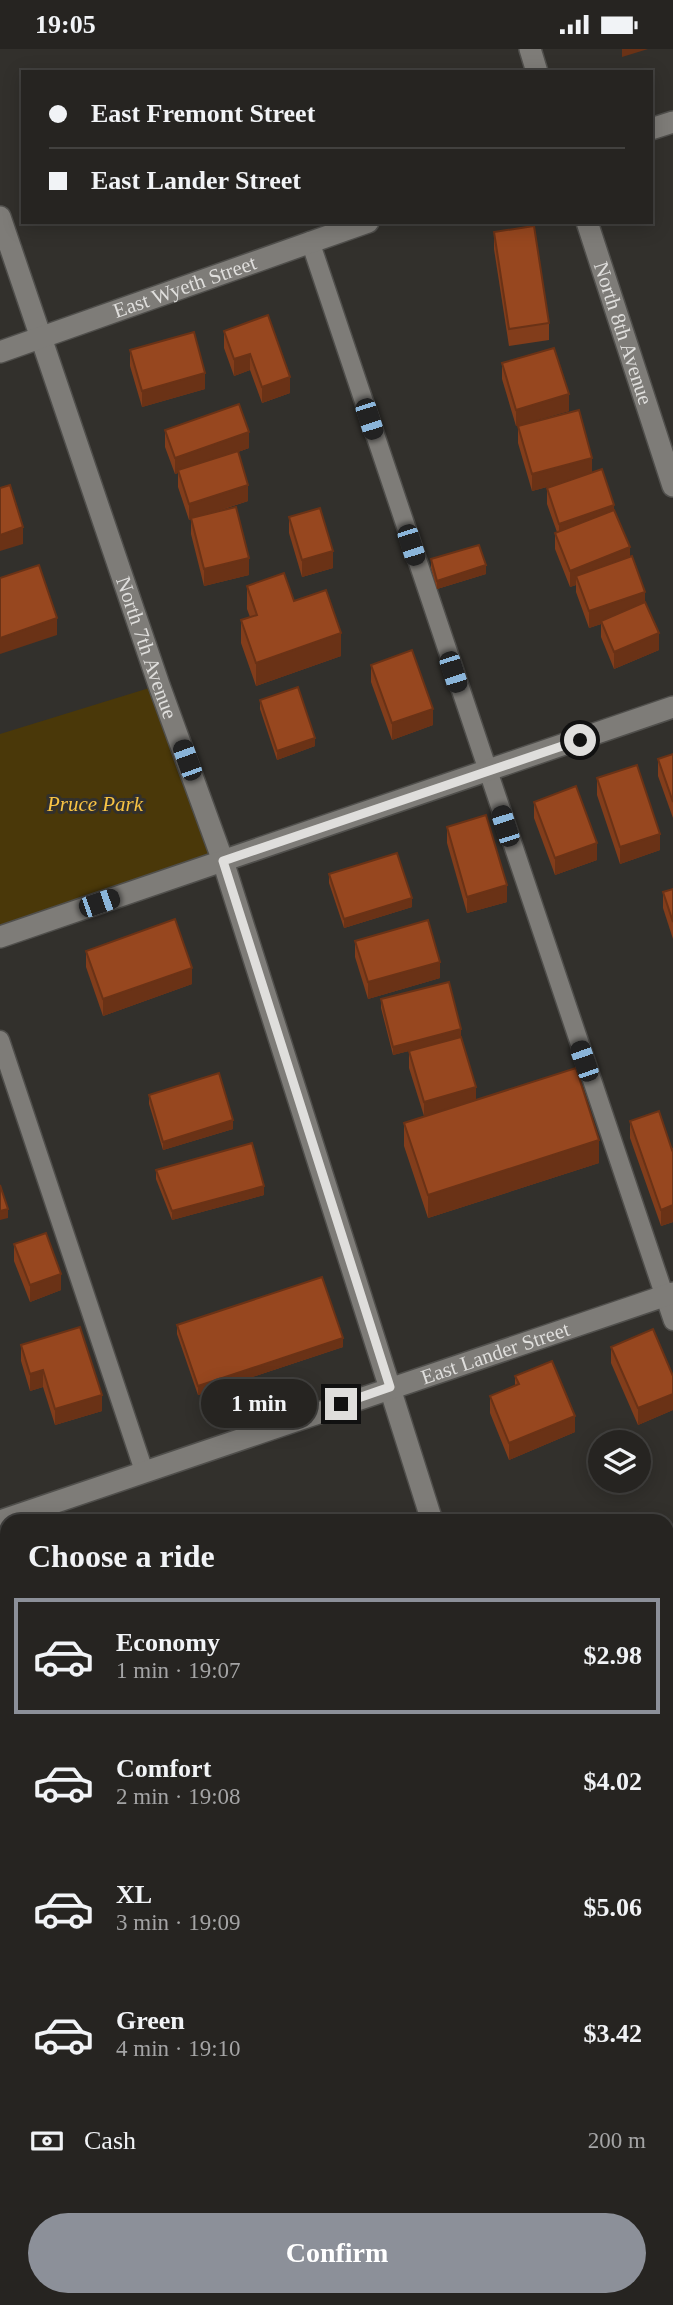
<!DOCTYPE html>
<meta charset="utf-8">
<style>
:root{--surface:#262421;--page:#32302e;--text:#f1f3f6;--muted:#a4a4a5;--line:#42413f;--accent:#8c9099}
body{margin:0;font-family:"Times New Roman",serif;background:var(--page);color:var(--text);height:100vh;display:flex;flex-direction:column;font-size:26px;white-space:nowrap}
*{box-sizing:border-box;margin:0}
p{font-size:23px;color:var(--muted)}
.icon{flex:none;width:38px;height:38px;fill:none;stroke:currentColor;stroke-width:2;stroke-linecap:round;stroke-linejoin:round}
.map{position:relative;flex:1;overflow:hidden}
.sheet{position:absolute;left:0px;top:1465px;width:674px;height:793px;display:flex;flex-direction:column;background:var(--surface);border-radius:21px 21px 0 0;box-shadow:0 4px 18px #0003,0 0 0 2px var(--line)}
.sheet>*{flex:none}
.guide{position:absolute;left:21px;top:21px;width:632px;height:154px;border-radius:0px;box-shadow:0 4px 18px #0003,0 0 0 2px var(--line);display:grid;align-content:center;height:154px;padding:0 28px;background:var(--surface)}
.buttons{position:absolute;left:588px;top:1381px;display:grid;gap:14px}
.buttons a{display:grid;place-items:center;width:63px;height:63px;border-radius:50%;background:var(--surface);box-shadow:0 4px 18px #0003,0 0 0 2px var(--line);font-size:35px}
.end{position:absolute;width:32px;height:32px;margin:-16px;border:9px solid #dfdedc;background:#111;box-shadow:0 0 0 4px #111}
.from{border-radius:50%}
.bubble{position:absolute;height:49px;border-radius:24px;background:var(--surface);box-shadow:0 4px 18px #0003,0 0 0 2px var(--line);font-size:23px;font-weight:600;line-height:49px;text-align:center}
.car{position:absolute;width:21px;height:42px;margin:-21px -10px;border-radius:9px;box-shadow:0 0 5px 2px #0007;background:linear-gradient(#222 24%,#8ab4d8 0 40%,#222 0 76%,#8ab4d8 0 86%,#222 0)}
.guide b{display:flex;align-items:center;gap:24px;height:66px;font-size:26px}
.guide b+b{border-top:2px solid var(--line)}
.guide i{width:18px;height:18px;background:var(--text)}
ul{padding:0;list-style:none}
li{display:flex;align-items:center;gap:21px;height:116px;margin:0 14px 10px;padding:0 14px;border:4px solid transparent;border-radius:0px}
li div{flex:1}
li b{display:block;font-size:26px}
li em{font-style:normal;font-weight:600}
li.current{border-color:var(--accent)}
li>.icon{width:63px;height:63px;stroke-width:1.5}
h2{padding:0 28px;font-size:32px;line-height:84px}
.pay{display:flex;align-items:center;gap:18px;height:77px;padding:0 28px;font-size:26px}
.pay p{margin-inline-start:auto}
.button{display:flex;gap:14px;margin-top:auto;padding:14px 28px}
.button a{flex:1;height:80px;border-radius:42px;background:var(--accent);color:#fff;font-size:28px;font-weight:600;line-height:80px;text-align:center}
.status{display:flex;justify-content:space-between;align-items:center;height:49px;padding:0 35px;background:var(--surface);direction:ltr}
.status svg{height:19px;fill:currentColor}
.map>svg:first-child{display:block}
.green{fill:#4a3809}
.lines{fill:none;stroke-linecap:round;stroke-linejoin:round}
.lane-casing{stroke:#504f4c;stroke-width:21}
.street-casing{stroke:#504f4c;stroke-width:24}
.secondary-casing{stroke:#504f4c;stroke-width:24}
.lane{stroke:#7e7c78;stroke-width:18}
.street{stroke:#7e7c78;stroke-width:21}
.secondary{stroke:#967f70;stroke-width:21}
.wall{fill:#823d1b}
.shaded-wall{fill:#6a3216}
.building{fill:#97471f;stroke:#6a3216;stroke-width:2}
.route{stroke:#dfdedc;stroke-width:9}
.labels{text-anchor:middle;stroke-width:6;stroke-linejoin:round;paint-order:stroke}
.street-label{font-size:21px;fill:#dfdedc;stroke:#32302c}
.park-label{font-size:21px;font-style:italic;fill:#f8c344;stroke:#32302c}
</style>
<div class="status"><b>19:05</b><svg viewBox="0 0 49 12"><path d="M0 12V9h3v3zM5 12V6h3v6zM10 12V3h3v9zM15 12V0h3v12zM26 1h20v11H26zM47 4h2v5h-2z"/></svg></div>
<div class="map">
<svg width="673" height="2256" viewBox="0 0 673 2256">
<rect width="100%" height="100%" fill="#32302c"/>
<!-- green -->
<path class="green" d="M159,636L223,812L0,888V685Z"/>
<g class="lines">
<!-- lane casing -->
<g class="lane-casing">
<g id="lane">
<path d="M310,192L673,1272"/>
<path d="M0,991L144,1422"/>
<path d="M422,2250L424,2256"/>
</g>
</g>
<!-- street casing -->
<g class="street-casing">
<g id="street">
<path d="M530,0L537,23"/>
<path d="M651,80L673,73"/>
<path id="s1" d="M0,168L159,636L223,812L432,1472"/>
<path id="s2" d="M587,173L673,437"/>
<path id="s3" d="M0,303L368,173"/>
<path d="M0,888L673,658"/>
<path id="s4" d="M0,1472L673,1244"/>
<path d="M0,1910L7,1931"/>
<path d="M667,2174L673,2192"/>
<path d="M116,2250L118,2256"/>
</g>
</g>
<!-- secondary casing -->
<g class="secondary-casing">
<g id="secondary">
<path d="M667,1829L673,1827"/>
<path d="M0,2055L7,2053"/>
</g>
</g>
<!-- lane -->
<use href="#lane" class="lane"/>
<!-- street -->
<use href="#street" class="street"/>
<!-- secondary -->
<use href="#secondary" class="secondary"/>
</g>
<!-- wall -->
<g class="wall">
<path d="M494,183L549,274V291L509,297L494,200Z"/>
<path d="M268,266L290,344L262,354L250,321L234,327L224,299V282Z"/>
<path d="M130,301L205,340L142,358L130,317Z"/>
<path d="M502,314L569,362L516,377L502,330Z"/>
<path d="M518,377L592,423L614,461L645,553L659,601L614,620L601,588V575L589,579L576,543V536L570,538L555,500V484L557,483L547,455V439L558,435L532,442L518,394Z"/>
<path d="M165,381L249,399L238,403L248,452L215,463L249,526L204,537L191,485V470L189,471L178,438V424L175,425L165,398Z"/>
<path d="M289,468L333,519L302,528L289,484Z"/>
<path d="M431,510L486,525L437,540L431,519Z"/>
<path d="M247,537L294,552L341,607L256,637L241,594V571L250,568L247,560Z"/>
<path d="M371,616L433,676L392,691L371,633Z"/>
<path d="M260,651L315,697L277,711L260,660Z"/>
<path d="M673,705V769L658,727V710Z"/>
<path d="M597,729L660,801L620,815L597,746Z"/>
<path d="M534,753L597,811L555,826L534,769Z"/>
<path d="M447,778L507,853L467,864L447,794Z"/>
<path d="M329,825L412,858L344,879L329,834Z"/>
<path d="M673,840V890L663,859V843Z"/>
<path d="M355,892L440,929L368,950L355,908Z"/>
<path d="M86,902L192,935L103,967L86,918Z"/>
<path d="M381,950L461,988L476,1051L599,1114L428,1169L404,1097V1074L424,1067L409,1019V1002L424,998L393,1006L381,959Z"/>
<path d="M149,1046L233,1080L163,1101L149,1055Z"/>
<path d="M630,1072L673,1100V1173L661,1177L630,1089Z"/>
<path d="M156,1121L264,1146L172,1171L156,1130Z"/>
<path d="M14,1195L61,1241L30,1253L14,1212Z"/>
<path d="M177,1276L343,1298L198,1346L177,1285Z"/>
<path d="M21,1296L102,1362L55,1376L43,1338L30,1342L21,1312Z"/>
<path d="M611,1298L673,1327V1361L638,1376L611,1314Z"/>
<path d="M515,1327L575,1383L509,1411L490,1364V1347L515,1337Z"/>
<path d="M179,2250H418L419,2256H181Z"/>
<path d="M458,2250H522L524,2256H460Z"/>
</g>
<!-- shaded-wall -->
<g class="shaded-wall">
<path d="M622,0H648L622,8Z"/>
<path d="M250,305V321L234,327V310Z"/>
<path d="M205,324V340L142,358V342Z"/>
<path d="M290,328V344L262,354V338Z"/>
<path d="M569,345V362L516,377V361Z"/>
<path d="M249,383V399L179,424L178,421V424L175,425V409Z"/>
<path d="M592,409V426L532,442V425Z"/>
<path d="M248,436V452L189,471V455Z"/>
<path d="M614,456V473L559,491V475Z"/>
<path d="M23,478V495L0,502V486Z"/>
<path d="M630,498V515L576,527V536L570,538V522Z"/>
<path d="M333,502V519L302,528V511Z"/>
<path d="M249,509V526L204,537V520Z"/>
<path d="M486,516V525L437,540V532Z"/>
<path d="M645,543V559L601,572V575L589,579V562Z"/>
<path d="M57,569V586L0,605V589Z"/>
<path d="M341,584V607L256,637V614Z"/>
<path d="M659,584V601L614,620V603Z"/>
<path d="M433,660V676L392,691V674Z"/>
<path d="M315,689V697L277,711V702Z"/>
<path d="M660,785V801L620,815V798Z"/>
<path d="M597,794V811L555,826V809Z"/>
<path d="M507,836V853L467,864V848Z"/>
<path d="M412,849V858L344,879V870Z"/>
<path d="M440,913V929L368,950V933Z"/>
<path d="M192,919V935L103,967V950Z"/>
<path d="M461,980V989L393,1006V998Z"/>
<path d="M476,1038V1055L424,1069V1053Z"/>
<path d="M233,1071V1080L163,1101V1093Z"/>
<path d="M599,1091V1114L428,1169V1146Z"/>
<path d="M264,1137V1146L172,1171V1162Z"/>
<path d="M673,1156V1173L661,1177V1161Z"/>
<path d="M8,1160V1169L0,1171V1162Z"/>
<path d="M61,1225V1241L30,1253V1236Z"/>
<path d="M343,1289V1298L198,1346V1337Z"/>
<path d="M43,1321V1338L30,1342V1325Z"/>
<path d="M673,1345V1361L638,1376V1359Z"/>
<path d="M102,1346V1362L55,1376V1360Z"/>
<path d="M575,1367V1383L509,1411V1394Z"/>
<path d="M673,1766V1775L667,1777V1768Z"/>
<path d="M673,1925V1941L667,1943V1927Z"/>
</g>
<!-- building -->
<g class="building">
<path d="M534,177L549,274L509,280L494,183Z"/>
<path d="M268,266L290,328L262,338L250,305L234,310L224,282Z"/>
<path d="M194,283L205,324L142,342L130,301Z"/>
<path d="M554,299L569,345L516,361L502,314Z"/>
<path d="M239,355L249,383L175,409L165,381Z"/>
<path d="M579,361L592,409L532,425L518,377Z"/>
<path d="M238,402L248,436L189,455L178,421Z"/>
<path d="M602,420L614,456L559,475L547,439Z"/>
<path d="M10,436L23,478L0,486V439Z"/>
<path d="M236,458L249,509L204,520L191,469Z"/>
<path d="M320,459L333,502L302,511L289,468Z"/>
<path d="M614,461L630,498L570,522L555,484Z"/>
<path d="M479,496L486,516L437,532L431,510Z"/>
<path d="M632,507L645,543L589,562L576,527Z"/>
<path d="M39,516L57,569L0,589V529Z"/>
<path d="M284,524L294,552L326,541L341,584L256,614L241,571L257,566L247,537Z"/>
<path d="M645,553L659,584L614,603L601,572Z"/>
<path d="M412,601L433,660L392,674L371,616Z"/>
<path d="M298,638L315,689L277,702L260,651Z"/>
<path d="M673,705V753L658,710Z"/>
<path d="M637,716L660,785L620,798L597,729Z"/>
<path d="M576,737L597,794L555,809L534,753Z"/>
<path d="M486,766L507,836L467,848L447,778Z"/>
<path d="M397,804L412,849L344,870L329,825Z"/>
<path d="M673,840V873L663,843Z"/>
<path d="M175,870L192,919L103,950L86,902Z"/>
<path d="M428,871L440,913L368,933L355,892Z"/>
<path d="M449,933L461,980L393,998L381,950Z"/>
<path d="M461,988L476,1038L424,1053L409,1002Z"/>
<path d="M576,1019L599,1091L428,1146L404,1074Z"/>
<path d="M219,1024L233,1071L163,1093L149,1046Z"/>
<path d="M659,1062L672,1101L673,1100V1156L661,1161L630,1072Z"/>
<path d="M252,1094L264,1137L172,1162L156,1121Z"/>
<path d="M0,1136L8,1160L0,1162Z"/>
<path d="M46,1184L61,1225L30,1236L14,1195Z"/>
<path d="M322,1228L343,1289L198,1337L177,1276Z"/>
<path d="M80,1278L102,1346L55,1360L43,1321L30,1325L21,1296Z"/>
<path d="M653,1280L673,1327V1345L638,1359L611,1298Z"/>
<path d="M552,1312L575,1367L509,1394L490,1347L519,1335L515,1327Z"/>
<path d="M673,1581V1766L667,1768V1583Z"/>
<path d="M673,1867V1925L667,1927V1869Z"/>
<path d="M7,2090V2250H58L60,2256H0V2092Z"/>
<path d="M189,2250H418L419,2256H191Z"/>
<path d="M467,2250H522L524,2256H468Z"/>
</g>
<g class="lines">
<!-- route -->
<path class="route" d="M341,1355L390,1338L223,812L580,691"/>
</g>
<g class="labels">
<!-- street labels -->
<g class="street-label">
<text dy="7" stroke="none"><textPath href="#s3" startOffset="196">East Wyeth Street</textPath></text>
<text dy="7" stroke="none"><textPath href="#s2" startOffset="117">North 8th Avenue</textPath></text>
<text dy="7" stroke="none"><textPath href="#s1" startOffset="455">North 7th Avenue</textPath></text>
<text dy="7" stroke="none"><textPath href="#s4" startOffset="523">East Lander Street</textPath></text>
</g>
<!-- park labels -->
<g class="park-label">
<text x="95" y="762">Pruce Park</text>
</g>
</g>
</svg>
<div class="buttons">
<a><svg class="icon" aria-label="layers" viewBox="0 0 24 24"><path d="M12 4l9 5-9 5-9-5zM3 14l9 5 9-5"/></svg></a>
</div>
<i class="end from" style="left:580px;top:691px"></i>
<i class="end" style="left:341px;top:1355px"></i>
<div class="bubble" style="left:201px;top:1330px;width:116px">1 min</div>
<i class="car" style="left:369px;top:370px;rotate:162deg"></i>
<i class="car" style="left:411px;top:496px;rotate:162deg"></i>
<i class="car" style="left:453px;top:623px;rotate:162deg"></i>
<i class="car" style="left:187px;top:711px;rotate:340deg"></i>
<i class="car" style="left:505px;top:777px;rotate:342deg"></i>
<i class="car" style="left:99px;top:854px;rotate:71deg"></i>
<i class="car" style="left:584px;top:1012px;rotate:341deg"></i>
<div class="guide">
<b><i class="from"></i>East Fremont Street</b>
<b><i></i>East Lander Street</b>
</div>
<section class="sheet">
<h2>Choose a ride</h2>
<ul>
<li class="current"><svg class="icon" aria-label="car" viewBox="0 0 24 24"><path d="M5 17H2v-5l4-1 3-4h7l3 4 3 1v5h-3M9 17h6M6 11h13"/><circle cx="7" cy="17" r="2"/><circle cx="17" cy="17" r="2"/></svg><div><b>Economy</b><p>1 min · 19:07</p></div><em>$2.98</em></li>
<li><svg class="icon" aria-label="car" viewBox="0 0 24 24"><path d="M5 17H2v-5l4-1 3-4h7l3 4 3 1v5h-3M9 17h6M6 11h13"/><circle cx="7" cy="17" r="2"/><circle cx="17" cy="17" r="2"/></svg><div><b>Comfort</b><p>2 min · 19:08</p></div><em>$4.02</em></li>
<li><svg class="icon" aria-label="car" viewBox="0 0 24 24"><path d="M5 17H2v-5l4-1 3-4h7l3 4 3 1v5h-3M9 17h6M6 11h13"/><circle cx="7" cy="17" r="2"/><circle cx="17" cy="17" r="2"/></svg><div><b>XL</b><p>3 min · 19:09</p></div><em>$5.06</em></li>
<li><svg class="icon" aria-label="car" viewBox="0 0 24 24"><path d="M5 17H2v-5l4-1 3-4h7l3 4 3 1v5h-3M9 17h6M6 11h13"/><circle cx="7" cy="17" r="2"/><circle cx="17" cy="17" r="2"/></svg><div><b>Green</b><p>4 min · 19:10</p></div><em>$3.42</em></li>
</ul>
<div class="pay"><svg class="icon" aria-label="cash" viewBox="0 0 24 24"><path d="M3 7h18v10H3z"/><circle cx="12" cy="12" r="2"/></svg>Cash<p>200 m</p></div>
<div class="button"><a>Confirm</a></div>
</section>
</div>
